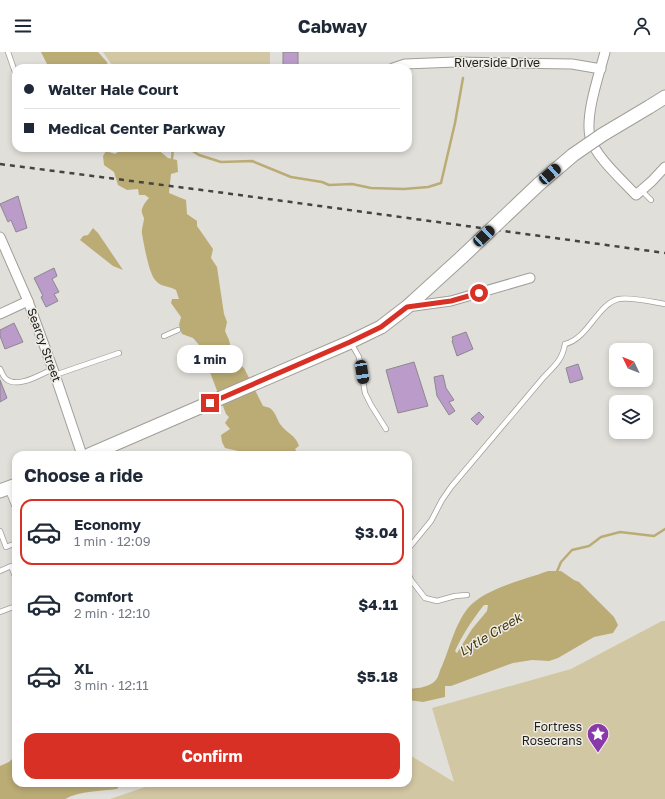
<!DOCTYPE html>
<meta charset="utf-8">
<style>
:root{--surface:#fff;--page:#f6f6f7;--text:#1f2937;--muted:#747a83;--line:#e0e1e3;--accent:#d93025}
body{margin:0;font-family:"Golos Text",sans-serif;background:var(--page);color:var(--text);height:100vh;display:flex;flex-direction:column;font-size:15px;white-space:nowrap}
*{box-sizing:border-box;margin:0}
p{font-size:13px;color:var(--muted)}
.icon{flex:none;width:22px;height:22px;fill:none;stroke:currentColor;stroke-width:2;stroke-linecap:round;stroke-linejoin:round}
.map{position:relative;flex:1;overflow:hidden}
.details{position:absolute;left:12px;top:399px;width:400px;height:336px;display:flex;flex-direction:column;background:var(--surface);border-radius:12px;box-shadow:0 2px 6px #0003}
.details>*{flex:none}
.guide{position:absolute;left:12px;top:12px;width:400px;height:88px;border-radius:12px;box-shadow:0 2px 6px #0003;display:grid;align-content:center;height:88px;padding:0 12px;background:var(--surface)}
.needle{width:26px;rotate:313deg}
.controls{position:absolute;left:609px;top:291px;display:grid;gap:8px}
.controls a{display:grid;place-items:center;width:44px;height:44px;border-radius:8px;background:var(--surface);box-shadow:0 2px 6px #0003;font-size:20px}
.end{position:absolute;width:18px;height:18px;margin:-9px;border:5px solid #d93025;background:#fff;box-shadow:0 0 0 2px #fff}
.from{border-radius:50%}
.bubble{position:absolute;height:28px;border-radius:12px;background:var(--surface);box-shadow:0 2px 6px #0003;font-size:13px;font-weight:700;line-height:28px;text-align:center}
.car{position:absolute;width:12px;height:24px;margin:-12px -6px;border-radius:5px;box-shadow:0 0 3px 1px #0007;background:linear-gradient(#222 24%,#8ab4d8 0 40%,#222 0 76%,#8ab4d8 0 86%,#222 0)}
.guide b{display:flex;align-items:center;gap:14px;height:38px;font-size:15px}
.guide b+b{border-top:1px solid var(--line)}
.guide i{width:10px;height:10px;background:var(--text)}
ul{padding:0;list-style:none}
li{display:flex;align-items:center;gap:12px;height:66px;margin:0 8px 6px;padding:0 4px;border:2px solid transparent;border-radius:12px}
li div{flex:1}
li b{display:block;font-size:15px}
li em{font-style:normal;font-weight:700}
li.active{border-color:var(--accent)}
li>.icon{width:36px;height:36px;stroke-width:1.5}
h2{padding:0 12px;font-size:18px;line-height:48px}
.primary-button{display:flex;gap:8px;margin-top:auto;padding:8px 12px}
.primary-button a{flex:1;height:46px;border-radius:12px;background:var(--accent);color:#fff;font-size:16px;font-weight:700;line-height:46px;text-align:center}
header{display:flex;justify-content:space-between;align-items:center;height:52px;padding:0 12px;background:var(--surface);font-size:18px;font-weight:700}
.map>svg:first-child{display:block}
.green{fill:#d2c7a3}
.water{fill:#bbac76;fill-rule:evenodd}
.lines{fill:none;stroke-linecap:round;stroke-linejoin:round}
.stream{stroke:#bbac76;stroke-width:2.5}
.building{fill:#ba9bc9;stroke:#8c888e}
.lane-casing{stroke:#a09f99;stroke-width:6}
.street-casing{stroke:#a09f99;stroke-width:11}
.secondary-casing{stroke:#a09f99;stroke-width:15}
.lane{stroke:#fff;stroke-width:4.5}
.street{stroke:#fff;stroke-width:9}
.secondary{stroke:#fff;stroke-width:13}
.rail{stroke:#444440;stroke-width:2.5;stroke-dasharray:5 5;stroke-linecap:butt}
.secondary-bridge-casing{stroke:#a09f99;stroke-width:15;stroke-linecap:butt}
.secondary-bridge{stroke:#fff;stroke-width:13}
.route{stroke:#d93025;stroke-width:5}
.labels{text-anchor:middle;stroke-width:3;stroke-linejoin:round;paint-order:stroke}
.street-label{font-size:12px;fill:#20201d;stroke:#eeece6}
.poi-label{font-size:12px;fill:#20201d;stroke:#eeece6;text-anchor:end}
.water-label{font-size:13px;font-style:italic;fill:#403507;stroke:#eeece6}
</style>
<header><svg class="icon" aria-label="menu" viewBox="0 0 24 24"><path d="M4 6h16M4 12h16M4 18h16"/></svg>Cabway<svg class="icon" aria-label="person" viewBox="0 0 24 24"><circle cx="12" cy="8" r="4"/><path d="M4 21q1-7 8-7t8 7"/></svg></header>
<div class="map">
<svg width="665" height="747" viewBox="0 0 665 747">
<rect width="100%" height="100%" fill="#e1dfd9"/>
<!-- green -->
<g class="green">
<path d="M103,0H270V16H114Z"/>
<path d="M662,569H665V747H110L157,731H408V702L454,730L432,656L571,617Z"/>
</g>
<!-- water -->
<g class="water">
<path d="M41,0H98L107,10L108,16H49Z"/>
<path d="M117,96H156L168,106L177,108L178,120L171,122L169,141L186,148L187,162L197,169V174L213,197L211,206L217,215L224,262L227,270L225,279L229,288L231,296L240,302L236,310L244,316L263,354C266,355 270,355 272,358C276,362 277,367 280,372C286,381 296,383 299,394L295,397L299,403H223L238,399L225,396L222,390L221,383L230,377L225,371L229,365L226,362L206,310L198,304L200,294L193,286L182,282L179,273L181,265L171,251L172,247H179L176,238C170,234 161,235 156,229C149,223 144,192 142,182C141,177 144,171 144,166C143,163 141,160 142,157C143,153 146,149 149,146L145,143H139L138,137L127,138L118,133L114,120L104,113L103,104L106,99L115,102L118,100Z"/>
<path d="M93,176L98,181L123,218L113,214L80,188L83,184L88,183Z"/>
<path d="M548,519H561L574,528L579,530L614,565L618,573L613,581L594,585L558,606L549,609L532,608L513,611L451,634H445V645L423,650L408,648V637C417,636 426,636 434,630C439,626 439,619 442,614C450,595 455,572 468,556C485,536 524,528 548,519ZM484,553H488L487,559L472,577L457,601L455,599C463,582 472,568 484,553Z"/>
<path d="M16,703V731H121L117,737C101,739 80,739 65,747H0V714L9,710Z"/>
</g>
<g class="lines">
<!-- stream -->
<g class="stream">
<path d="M188,96L199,103L221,110L252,109L291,125L322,130L329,133L352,132L371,136L404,137L428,135L441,131L455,71L463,26"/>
<path d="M172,107L173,96"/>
<path d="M556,522L561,510L572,498L589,494L601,485L620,480L654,484L665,477"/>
</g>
</g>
<!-- building -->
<g class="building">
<rect x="283" y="0" width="15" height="16"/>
<path d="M18,144L27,176L16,180L11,168L8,170L0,152Z"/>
<path d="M54,216L57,224L52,227L59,240L54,242L58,249L46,255L41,245L43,244L34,226Z"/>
<path d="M14,271L23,290L5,297L0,284V278Z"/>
<path d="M466,280L473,297L457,304L452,289L453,288L452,285Z"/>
<path d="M414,310L428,354L398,361L386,318Z"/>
<path d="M578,312L583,327L570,331L566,316Z"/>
<path d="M443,323L446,336L454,348L449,350L455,359L449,363L437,344L434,325Z"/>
<path d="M0,328L7,346L0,350Z"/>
<path d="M479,360L484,365L477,373L471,367Z"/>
</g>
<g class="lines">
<!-- lane casing -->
<g class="lane-casing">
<g id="lane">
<path d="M8,0L16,23"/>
<path d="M641,138L651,148"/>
<path d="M164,284L178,278"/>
<path d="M351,291L359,305L365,341L371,353L386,377"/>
<path d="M0,317C2,320 3,325 6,327C18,337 41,322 53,317"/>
<path d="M55,323L119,301"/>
<path d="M8,438L16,458"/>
<path d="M0,479L6,495L16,491"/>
<path d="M408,497L431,469L442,448L451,435L543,326C554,314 562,309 565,292C588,287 598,251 619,247C630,245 653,250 665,252"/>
<path d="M0,519L11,514L16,527"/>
<path d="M408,521L411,528L425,546L437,549L455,544L467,543"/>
<path d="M0,560L16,554"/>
</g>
</g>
<!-- street casing -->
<g class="street-casing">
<g id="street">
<path d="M605,0C599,23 585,62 590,85C594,103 623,129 636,143L652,129L665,115"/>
<path d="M393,16L405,12L456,10L572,12L601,17"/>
<path d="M0,185L28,249L55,323L82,403"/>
<path d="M407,255L451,249L530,226"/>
<path d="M0,262L28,249"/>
</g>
</g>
<!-- secondary casing -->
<g class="secondary-casing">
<g id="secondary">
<path d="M649,55L665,45"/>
<path d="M89,403L348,291L381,275L407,255L462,205"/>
<path d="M0,439L16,433"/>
</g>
</g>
<!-- lane -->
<use href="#lane" class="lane"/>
<!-- street -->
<use href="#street" class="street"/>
<!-- secondary -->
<use href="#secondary" class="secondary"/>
<!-- rail -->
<path class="rail" d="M0,112L217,140L665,201"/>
<!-- secondary-bridge casing -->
<g class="secondary-bridge-casing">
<path id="secondary-bridge" d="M462,205L539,132L573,103L602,83L649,55"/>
</g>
<!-- secondary-bridge -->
<use href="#secondary-bridge" class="secondary-bridge"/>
</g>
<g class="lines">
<!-- route -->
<path class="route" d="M210,351L350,290L381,275L407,255L451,249L479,241"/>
</g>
<!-- icons -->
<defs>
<g id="sight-pin" transform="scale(1.15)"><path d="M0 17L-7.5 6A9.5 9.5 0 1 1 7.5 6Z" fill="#8939a9" stroke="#eeece6"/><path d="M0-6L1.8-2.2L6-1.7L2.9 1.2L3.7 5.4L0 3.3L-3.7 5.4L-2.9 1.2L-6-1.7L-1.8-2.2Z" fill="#fff"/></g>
</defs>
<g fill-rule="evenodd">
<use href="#sight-pin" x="598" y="682"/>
</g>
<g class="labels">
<!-- street labels -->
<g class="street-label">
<text x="497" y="15">Riverside Drive</text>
<text transform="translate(44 293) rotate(70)" y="4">Searcy Street</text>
</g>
<!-- poi labels -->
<g class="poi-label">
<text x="582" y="679">Fortress<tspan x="582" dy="14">Rosecrans</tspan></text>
</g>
<!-- water labels -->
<g class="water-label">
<text transform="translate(490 582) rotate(-31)" y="5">Lytle Creek</text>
</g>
</g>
</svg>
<div class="controls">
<a><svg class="needle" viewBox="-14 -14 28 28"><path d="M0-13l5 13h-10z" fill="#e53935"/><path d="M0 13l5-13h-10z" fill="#747a83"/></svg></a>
<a><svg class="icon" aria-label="layers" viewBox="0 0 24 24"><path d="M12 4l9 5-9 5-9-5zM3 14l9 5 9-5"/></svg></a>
</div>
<i class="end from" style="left:479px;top:241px"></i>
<i class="end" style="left:210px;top:351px"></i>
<div class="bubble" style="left:177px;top:293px;width:66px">1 min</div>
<i class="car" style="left:550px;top:122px;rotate:49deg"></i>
<i class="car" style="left:484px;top:184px;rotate:47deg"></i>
<i class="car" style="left:362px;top:320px;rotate:171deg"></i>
<div class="guide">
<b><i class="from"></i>Walter Hale Court</b>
<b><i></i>Medical Center Parkway</b>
</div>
<section class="details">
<h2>Choose a ride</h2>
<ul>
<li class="active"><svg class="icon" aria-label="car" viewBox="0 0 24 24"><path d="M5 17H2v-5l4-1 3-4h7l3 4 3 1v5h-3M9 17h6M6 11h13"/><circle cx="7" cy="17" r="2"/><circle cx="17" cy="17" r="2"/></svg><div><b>Economy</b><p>1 min · 12:09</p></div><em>$3.04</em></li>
<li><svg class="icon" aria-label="car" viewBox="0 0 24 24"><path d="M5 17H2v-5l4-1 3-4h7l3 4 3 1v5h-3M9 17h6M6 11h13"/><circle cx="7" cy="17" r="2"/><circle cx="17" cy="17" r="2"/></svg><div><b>Comfort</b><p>2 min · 12:10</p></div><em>$4.11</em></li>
<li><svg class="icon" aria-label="car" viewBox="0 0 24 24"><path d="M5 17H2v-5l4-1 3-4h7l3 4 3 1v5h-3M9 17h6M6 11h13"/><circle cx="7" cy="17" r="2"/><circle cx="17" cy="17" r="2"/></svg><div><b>XL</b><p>3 min · 12:11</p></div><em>$5.18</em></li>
</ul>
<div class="primary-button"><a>Confirm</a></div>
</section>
</div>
